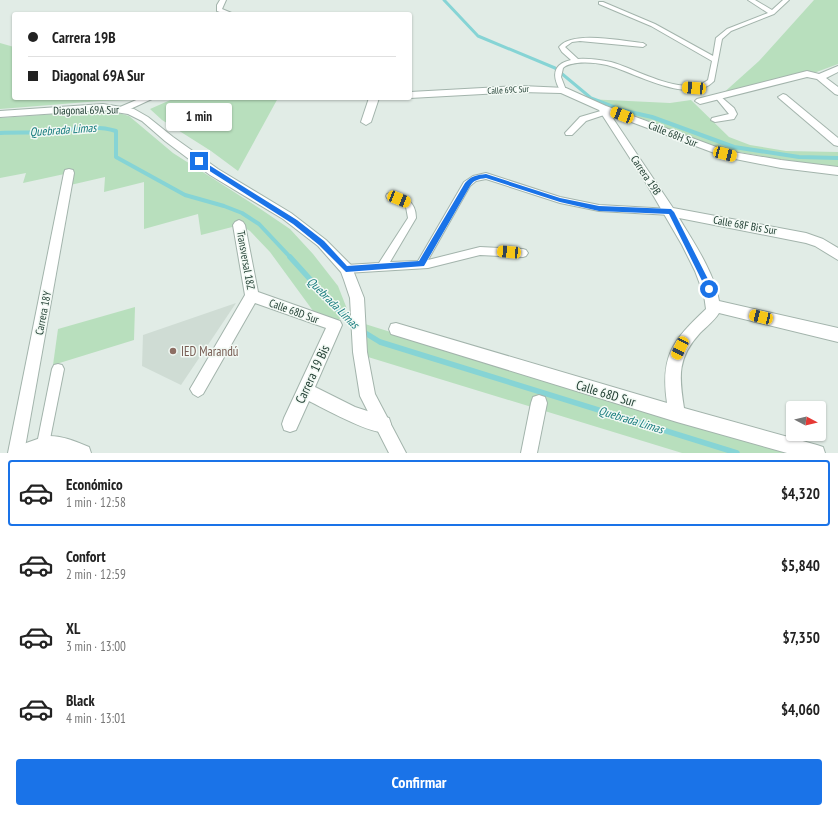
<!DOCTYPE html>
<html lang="es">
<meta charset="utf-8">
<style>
:root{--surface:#fff;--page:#f2f2f2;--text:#222;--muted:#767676;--line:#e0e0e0;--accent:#1a73e8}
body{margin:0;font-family:"PT Sans Narrow",sans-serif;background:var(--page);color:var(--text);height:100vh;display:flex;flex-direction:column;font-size:15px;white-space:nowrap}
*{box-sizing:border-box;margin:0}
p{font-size:13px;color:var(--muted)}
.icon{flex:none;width:22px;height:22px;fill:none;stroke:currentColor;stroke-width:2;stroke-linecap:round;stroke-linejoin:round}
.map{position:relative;height:453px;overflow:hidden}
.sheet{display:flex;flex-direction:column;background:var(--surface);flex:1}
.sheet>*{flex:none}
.guide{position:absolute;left:12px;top:12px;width:400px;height:88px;border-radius:4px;box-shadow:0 1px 3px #0004;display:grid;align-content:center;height:88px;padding:0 16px;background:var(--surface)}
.needle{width:26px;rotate:97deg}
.buttons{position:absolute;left:786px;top:401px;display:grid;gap:8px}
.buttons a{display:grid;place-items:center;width:40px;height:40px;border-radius:4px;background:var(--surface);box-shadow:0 1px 3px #0004;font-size:20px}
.end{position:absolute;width:18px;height:18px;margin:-9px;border:5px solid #1a73e8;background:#fff;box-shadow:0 0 0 2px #fff}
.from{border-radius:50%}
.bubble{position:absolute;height:28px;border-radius:4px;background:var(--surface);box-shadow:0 1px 3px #0004;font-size:13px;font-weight:700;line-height:28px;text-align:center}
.car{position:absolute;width:12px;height:24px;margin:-12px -6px;border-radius:5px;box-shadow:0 0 3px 1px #0007;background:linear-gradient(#f5c518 24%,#345 0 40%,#f5c518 0 76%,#345 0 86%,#f5c518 0)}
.guide b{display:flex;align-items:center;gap:14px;height:38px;font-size:15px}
.guide b+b{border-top:1px solid var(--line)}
.guide i{width:10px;height:10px;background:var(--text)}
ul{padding:7px 0 0;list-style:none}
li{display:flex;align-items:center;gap:12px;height:66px;margin:0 8px 6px;padding:0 8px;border:2px solid transparent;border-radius:4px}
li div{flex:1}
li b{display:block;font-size:15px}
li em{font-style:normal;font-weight:700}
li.active{border-color:var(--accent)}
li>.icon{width:36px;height:36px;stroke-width:1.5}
.primary-button{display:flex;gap:8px;margin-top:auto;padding:8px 16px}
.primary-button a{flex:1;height:46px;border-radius:4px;background:var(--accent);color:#fff;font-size:16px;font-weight:700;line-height:46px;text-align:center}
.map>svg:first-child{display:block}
.built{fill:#cfdcd4}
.green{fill:#b8dfbd}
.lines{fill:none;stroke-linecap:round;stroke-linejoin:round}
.stream-far2{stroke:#86d4d5;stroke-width:3}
.stream-far1{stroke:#86d4d5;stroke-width:4}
.stream{stroke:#86d4d5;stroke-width:5.5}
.service-casing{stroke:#a3b4ac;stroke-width:2}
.minor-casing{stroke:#a3b4ac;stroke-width:2}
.tertiary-casing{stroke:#a3b4ac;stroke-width:2}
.service{fill:#fff;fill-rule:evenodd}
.minor{fill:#fff;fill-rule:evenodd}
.tertiary{fill:#fff;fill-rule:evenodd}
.route{fill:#1a73e8}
.education-dot{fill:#8d6e63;stroke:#f2f9f4;stroke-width:1.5}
.labels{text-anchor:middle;stroke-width:3;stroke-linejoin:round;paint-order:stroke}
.far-street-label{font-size:9px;fill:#203e32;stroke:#f2f9f4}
.street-label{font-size:11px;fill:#203e32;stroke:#f2f9f4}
.water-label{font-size:12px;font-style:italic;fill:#177c7e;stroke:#f2f9f4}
.near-education-label{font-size:13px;fill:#785e54;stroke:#f2f9f4;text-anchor:start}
.near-street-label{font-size:13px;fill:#203e32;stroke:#f2f9f4}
</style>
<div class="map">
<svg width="838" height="453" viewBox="0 0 838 453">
<rect width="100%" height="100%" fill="#e1ece6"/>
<!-- built -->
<path class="built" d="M236,303L181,385L142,366L143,335Z"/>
<!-- green -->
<g class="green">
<path d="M814,0H838V64L814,73L720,96L759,61Z"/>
<path d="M0,43L14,47V98H129L133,100L100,101L0,109Z"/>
<path d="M175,98H278L238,171L211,151L162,120L150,109Z"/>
<path d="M587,99L670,103L691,100L729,137L750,145L786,151L838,152V167L772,158L728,150L683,136L652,122Z"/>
<path d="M108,110L129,116L173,153L259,208L290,229L313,254L338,286L347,309L335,325L319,319L270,252L250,231L240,225L201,235L198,214L144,229V182L104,192L105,177L66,186L69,173L23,183L26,173L0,178V118Z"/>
<path d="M135,307L134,340L53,365L58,329Z"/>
<path d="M365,324L496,365L794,453H682L368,357Z"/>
</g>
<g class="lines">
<!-- stream-far2 -->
<path class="stream-far2" d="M444,0L478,36L555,68L591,98L625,111"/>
<!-- stream-far1 -->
<g class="stream-far1">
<path d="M621,110L652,117L734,147L799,157L838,158"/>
<path d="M0,133C17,132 34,133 50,132C73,130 94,124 116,131V157L185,195L224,206L242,213L259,224L291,258"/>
</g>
<!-- stream -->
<g class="stream">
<path d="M290,257L337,309L355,325"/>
<path d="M362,331L380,342L737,453"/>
</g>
<!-- service casing -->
<g class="service-casing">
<g id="service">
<path d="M220,0H226L222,9L234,14H225L217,11V5Z"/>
<path d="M748,0H755L772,10L783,0H789L774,14L731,31L722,39L714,81C690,106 634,72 607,65C597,63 587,62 577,63C571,64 567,64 563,68L561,77L566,90L563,92C559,90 559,88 557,84C552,71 557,63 571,60L562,52L559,47C572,30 623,41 643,43L646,45L643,47L580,41L572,42L565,47L578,59C589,58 600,60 611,62C637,69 683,98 708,80L712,61L651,26L599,4V2H603L655,24L713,56L716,38L727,29L768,13Z"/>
<path d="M718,95L720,96L734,108L737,114L734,119L715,122L711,120L712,118L729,114L715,97Z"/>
<path d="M604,110H607V114L586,121L572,135H566L565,133L580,117Z"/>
<path d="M486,173L560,197L599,205L671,209L675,212L671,215L599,211L560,203L486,179L476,181L470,186L428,260L480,247L523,249L526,250L528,253L526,256L523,257L480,255L428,268L346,273L343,272L341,269L343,266L346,265L379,263L408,218L406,207L400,203L387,198L386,196L387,194L390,193C405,197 416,201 416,218L390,262L418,261L464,182L473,176Z"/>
<path d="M58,364L62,365L64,369L49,444L47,448L43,450L39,448L37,444L52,369L54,365Z"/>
</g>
</g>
<!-- minor casing -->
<g class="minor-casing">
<g id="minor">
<path d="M838,66V72L826,78L838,87V95L835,94L817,79L807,77L700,104L695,101L697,99L807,71L819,74Z"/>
<path d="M521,86L566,88L606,106L727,151L781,160L838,167V175L781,168L725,157L610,114L673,208L806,233L823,239L838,248V260L815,246L806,243L679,218C693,241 715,274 719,301L838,328V342L719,313C714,321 706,327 700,333C677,358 679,376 684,408L817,445L823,447L825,453H787L677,422L391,334L389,329L391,324L396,323L667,403C660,356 673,340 706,309L704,295L695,271L682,245L646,183L599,110L561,93L521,92L410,98V92Z"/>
<path d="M783,94L786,95L838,138V146L834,145L780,99L778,97Z"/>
<path d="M141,98H154L126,111L123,112L118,109L120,107Z"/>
<path d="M369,98H379L371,122L366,125L361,122Z"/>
<path d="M69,169L73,170L74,173L24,453H8L64,173L65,170Z"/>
<path d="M239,220L243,222L245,225L258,292L340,321L342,325L315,387L355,407L389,418L391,424L389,430C387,431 385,432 383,432C368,433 323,408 309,401L296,430L290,432L284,430L282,424L284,418L326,328L255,303L203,394L198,397L193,394L190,389L193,384L245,295L233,225L235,222Z"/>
<path d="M539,395L545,397L547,403L537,453H521L531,403L533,397Z"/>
</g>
</g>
<!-- tertiary casing -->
<g class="tertiary-casing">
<g id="tertiary">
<path d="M103,104L134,109L148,117L173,137L218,169L291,213L326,240L351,265L364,298L367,352L375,394L406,453H389L360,396L353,352L350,298L344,280L341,272L318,246L283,219L210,175L165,141L142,121L128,114L103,110L0,117V111Z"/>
<path d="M46,436C61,435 75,441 89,447L91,453H13L15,447Z"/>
</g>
</g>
<!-- service -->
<use href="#service" class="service"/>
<!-- minor -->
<use href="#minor" class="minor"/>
<!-- tertiary -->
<use href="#tertiary" class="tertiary"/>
</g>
<!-- route -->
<path class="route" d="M197,160H201L297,220L324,241L347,266L419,261L465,183C471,176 477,175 486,174L560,198L599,206L671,209L674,212L713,289L709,292L707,291L669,214L599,211L560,202L486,178C478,179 474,180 470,186L424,266L346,272L319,245L293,224L197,163Z"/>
<!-- markers -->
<circle class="education-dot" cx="173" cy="351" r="4"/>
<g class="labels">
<!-- far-street labels -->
<g class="far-street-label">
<text transform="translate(508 90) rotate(-3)" y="3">Calle 69C Sur</text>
</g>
<!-- street labels -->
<g class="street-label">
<text transform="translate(86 110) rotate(-1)" y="4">Diagonal 69A Sur</text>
<text transform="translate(673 134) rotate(22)" y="4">Calle 68H Sur</text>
<text transform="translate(646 175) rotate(56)" y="4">Carrera 19B</text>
<text transform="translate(745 225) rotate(10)" y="4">Calle 68F Bis Sur</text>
<text transform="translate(246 260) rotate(80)" y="4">Transversal 18Z</text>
<text transform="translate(294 311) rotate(20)" y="4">Calle 68D Sur</text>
<text transform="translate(43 313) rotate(-79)" y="4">Carrera 18Y</text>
</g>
<!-- water labels -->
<g class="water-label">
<text transform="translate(63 130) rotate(-4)" y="4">Quebrada Limas</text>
<text transform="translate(333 303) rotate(45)" y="4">Quebrada Limas</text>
<text transform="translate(631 420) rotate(17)" y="4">Quebrada Limas</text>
</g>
<!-- near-education labels -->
<g class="near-education-label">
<text x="181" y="356">IED Marandú</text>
</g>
<!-- near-street labels -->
<g class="near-street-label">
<text transform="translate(312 374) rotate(-65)" y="5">Carrera 19 Bis</text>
<text transform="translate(606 393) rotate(17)" y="5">Calle 68D Sur</text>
</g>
</g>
</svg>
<div class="buttons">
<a><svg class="needle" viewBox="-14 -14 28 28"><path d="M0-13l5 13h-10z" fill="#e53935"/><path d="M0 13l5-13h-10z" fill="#767676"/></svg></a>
</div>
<i class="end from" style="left:709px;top:289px"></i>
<i class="end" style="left:199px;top:161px"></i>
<div class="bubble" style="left:166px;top:103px;width:66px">1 min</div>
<i class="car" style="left:694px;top:88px;rotate:274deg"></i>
<i class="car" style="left:622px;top:115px;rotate:291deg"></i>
<i class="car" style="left:725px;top:154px;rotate:105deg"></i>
<i class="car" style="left:399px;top:199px;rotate:112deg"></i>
<i class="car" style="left:509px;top:252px;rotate:275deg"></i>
<i class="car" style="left:761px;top:317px;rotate:283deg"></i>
<i class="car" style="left:680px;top:348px;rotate:206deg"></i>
<div class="guide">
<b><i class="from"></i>Carrera 19B</b>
<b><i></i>Diagonal 69A Sur</b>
</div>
</div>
<section class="sheet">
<ul>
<li class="active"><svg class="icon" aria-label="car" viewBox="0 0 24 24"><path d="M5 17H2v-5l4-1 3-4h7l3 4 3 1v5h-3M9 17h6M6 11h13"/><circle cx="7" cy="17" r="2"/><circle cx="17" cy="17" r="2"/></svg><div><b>Económico</b><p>1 min · 12:58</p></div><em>$4,320</em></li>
<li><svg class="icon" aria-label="car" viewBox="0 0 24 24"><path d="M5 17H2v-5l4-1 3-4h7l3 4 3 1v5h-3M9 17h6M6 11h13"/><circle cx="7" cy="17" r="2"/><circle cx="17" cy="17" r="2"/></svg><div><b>Confort</b><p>2 min · 12:59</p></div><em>$5,840</em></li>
<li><svg class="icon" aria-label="car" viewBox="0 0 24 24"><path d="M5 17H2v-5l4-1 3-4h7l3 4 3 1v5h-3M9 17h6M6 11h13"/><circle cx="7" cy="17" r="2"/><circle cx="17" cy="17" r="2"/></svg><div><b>XL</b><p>3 min · 13:00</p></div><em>$7,350</em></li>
<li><svg class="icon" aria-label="car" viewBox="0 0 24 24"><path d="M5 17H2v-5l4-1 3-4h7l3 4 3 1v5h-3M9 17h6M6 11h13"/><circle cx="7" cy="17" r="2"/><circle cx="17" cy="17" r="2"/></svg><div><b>Black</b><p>4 min · 13:01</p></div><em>$4,060</em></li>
</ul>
<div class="primary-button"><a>Confirmar</a></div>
</section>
